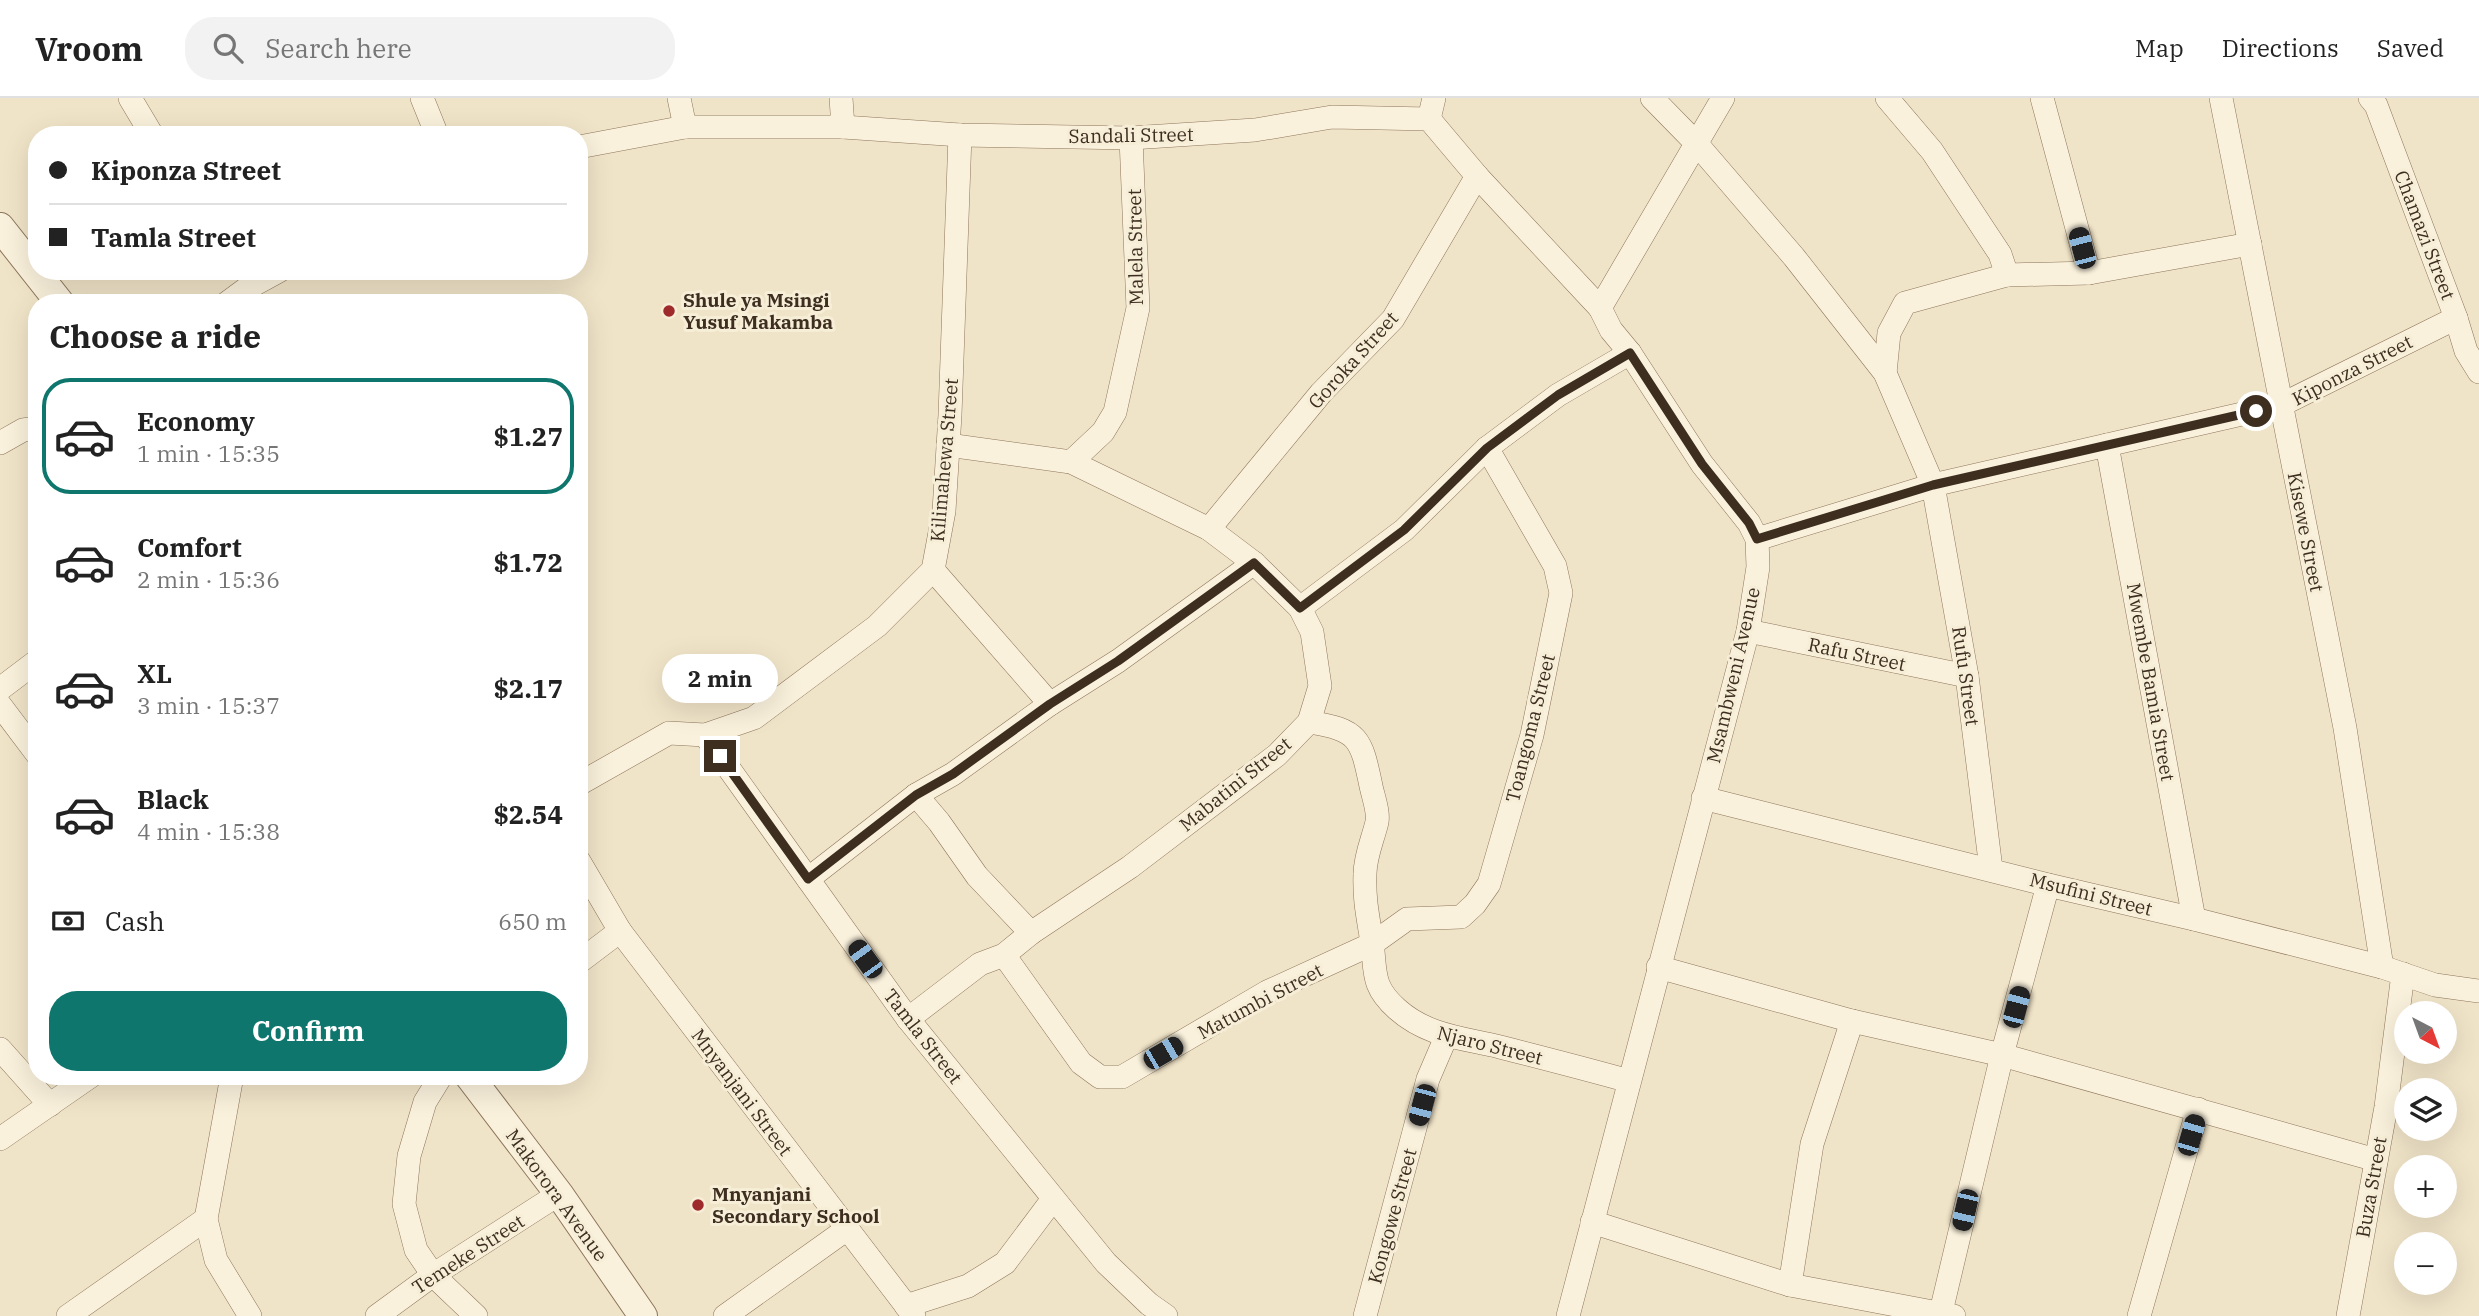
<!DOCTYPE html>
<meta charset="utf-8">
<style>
:root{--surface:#fff;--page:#f2f2f2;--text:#222;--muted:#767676;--line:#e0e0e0;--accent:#0f766e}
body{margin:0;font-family:"IBM Plex Serif",serif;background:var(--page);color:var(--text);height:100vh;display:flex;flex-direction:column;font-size:26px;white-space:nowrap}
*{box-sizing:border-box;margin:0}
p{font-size:23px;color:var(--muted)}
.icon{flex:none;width:38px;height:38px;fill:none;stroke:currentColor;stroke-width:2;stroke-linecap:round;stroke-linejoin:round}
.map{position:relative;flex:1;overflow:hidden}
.drawer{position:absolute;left:28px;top:196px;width:560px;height:791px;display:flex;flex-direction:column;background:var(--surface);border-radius:28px;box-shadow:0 7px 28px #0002}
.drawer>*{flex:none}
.top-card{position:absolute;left:28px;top:28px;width:560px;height:154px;border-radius:28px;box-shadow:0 7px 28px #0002;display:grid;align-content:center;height:154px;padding:0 21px;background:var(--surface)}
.needle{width:46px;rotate:139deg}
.buttons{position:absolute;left:2394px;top:903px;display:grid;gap:14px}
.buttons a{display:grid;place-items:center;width:63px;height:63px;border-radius:50%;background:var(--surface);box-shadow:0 7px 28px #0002;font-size:35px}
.end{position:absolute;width:32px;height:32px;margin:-16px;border:9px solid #3d2e20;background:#fff;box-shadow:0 0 0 4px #fff}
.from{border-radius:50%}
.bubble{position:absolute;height:49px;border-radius:24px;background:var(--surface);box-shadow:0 7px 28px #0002;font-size:23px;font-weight:700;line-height:49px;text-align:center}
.car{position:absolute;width:21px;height:42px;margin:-21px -10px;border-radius:9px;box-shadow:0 0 5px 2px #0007;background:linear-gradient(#222 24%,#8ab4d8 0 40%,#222 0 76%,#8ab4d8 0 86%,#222 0)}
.top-card b{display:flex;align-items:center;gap:24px;height:66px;font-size:26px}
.top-card b+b{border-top:2px solid var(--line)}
.top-card i{width:18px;height:18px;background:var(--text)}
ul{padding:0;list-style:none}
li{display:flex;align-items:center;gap:21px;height:116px;margin:0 14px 10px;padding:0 7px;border:4px solid transparent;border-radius:28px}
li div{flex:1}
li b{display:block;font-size:26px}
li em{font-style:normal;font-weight:700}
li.current{border-color:var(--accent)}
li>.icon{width:63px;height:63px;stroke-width:1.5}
h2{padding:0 21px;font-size:32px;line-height:84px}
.pay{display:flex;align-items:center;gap:18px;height:77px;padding:0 21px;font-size:26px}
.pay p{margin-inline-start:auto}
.primary-button{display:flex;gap:14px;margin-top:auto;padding:14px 21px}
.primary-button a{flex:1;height:80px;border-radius:28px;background:var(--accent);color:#fff;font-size:28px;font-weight:700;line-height:80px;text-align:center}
header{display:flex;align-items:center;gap:42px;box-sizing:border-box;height:98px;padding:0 35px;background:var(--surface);border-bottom:2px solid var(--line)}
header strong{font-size:33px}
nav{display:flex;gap:38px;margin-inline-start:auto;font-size:24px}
.search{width:490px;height:63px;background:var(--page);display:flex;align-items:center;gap:18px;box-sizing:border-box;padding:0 24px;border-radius:28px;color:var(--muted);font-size:26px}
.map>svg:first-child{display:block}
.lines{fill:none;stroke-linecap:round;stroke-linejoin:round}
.minor-casing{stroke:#8d765c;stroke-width:24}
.tertiary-casing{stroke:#8d765c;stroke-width:30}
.minor{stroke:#faf1dc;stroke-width:23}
.tertiary{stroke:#faf1dc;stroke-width:28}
.route{stroke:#3d2e20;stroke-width:9}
.poi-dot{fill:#9e2a2b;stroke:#f7eed8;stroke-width:2.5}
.labels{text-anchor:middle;stroke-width:6;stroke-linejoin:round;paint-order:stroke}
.street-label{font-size:19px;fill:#3d2e20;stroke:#f7eed8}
.poi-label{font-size:19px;font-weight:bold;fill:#3d2e20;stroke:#f7eed8;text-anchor:start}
</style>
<header>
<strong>Vroom</strong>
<div class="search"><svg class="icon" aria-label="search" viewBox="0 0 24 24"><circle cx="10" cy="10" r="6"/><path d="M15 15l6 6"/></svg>Search here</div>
<nav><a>Map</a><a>Directions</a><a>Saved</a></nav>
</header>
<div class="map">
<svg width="2479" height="1218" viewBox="0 0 2479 1218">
<rect width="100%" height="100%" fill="#f0e4c8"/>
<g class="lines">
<!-- minor casing -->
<g class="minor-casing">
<g id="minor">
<path d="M130,0L152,37"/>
<path d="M422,0L437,37"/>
<path d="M679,0L685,29"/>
<path d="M841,0L843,29"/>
<path d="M1652,0L1696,45L1794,159L1885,275L1933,387L1967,578L1991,771"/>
<path d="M1887,0L1932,53L2000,156L2007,177"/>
<path d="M2042,0L2089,175"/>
<path d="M2221,0L2345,630L2382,869"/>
<path d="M2370,0L2376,7L2456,220L2466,253L2479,274"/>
<path d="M1429,21L1434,0"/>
<path d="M579,49L685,29H843L960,37L1131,40L1255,32L1332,19L1429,21L1477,78L1600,210"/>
<path d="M227,205L246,191L279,173"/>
<path d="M1885,275L1889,235L1905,205L2007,177L2089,175L2250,146"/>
<path d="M0,345L23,332L37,330"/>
<path d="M2107,347L2194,821"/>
<path d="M1071,364L1103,334L1115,314L1138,210L1131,40"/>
<path d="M1209,431L1321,295L1393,221L1477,78"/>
<path d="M1757,441L1933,387L2281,307L2456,220"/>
<path d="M933,472L1050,606"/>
<path d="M1300,510L1404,432L1487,350L1558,297L1630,255"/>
<path d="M1748,533L1967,578"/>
<path d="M0,591L37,563"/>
<path d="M0,607L37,656"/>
<path d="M1309,624C1359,632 1361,640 1371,688C1373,698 1379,714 1377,724C1373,741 1365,758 1365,776C1364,802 1368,819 1372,844C1376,874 1371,888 1397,911C1427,938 1463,940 1500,949C1543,960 1586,971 1629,983"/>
<path d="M705,637L908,921L1106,1165L1149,1206L1166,1218"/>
<path d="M579,686L669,635L705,637L754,620L877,528L933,472L944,413L950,317L960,37"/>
<path d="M916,697L939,724L977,778L1031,835"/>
<path d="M1703,700L2048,787L2194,821L2382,869L2435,887L2479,893"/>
<path d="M579,763L620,833L914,1218"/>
<path d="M808,781L916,697L953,676L1050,606L1118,563L1254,465"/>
<path d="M1004,857L1081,965L1100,979H1122L1267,894L1372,846L1407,821L1461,819L1475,806L1489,786L1532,637L1561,495L1555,468L1487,350"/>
<path d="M579,864L620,833"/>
<path d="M1658,869L1852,923L2002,957L2376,1062"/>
<path d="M908,921L980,866L1004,857L1031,835L1130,769L1277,657L1309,624L1320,588L1312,534L1300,510L1254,465L1209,431L1071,364L948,347"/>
<path d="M0,951L50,1007"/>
<path d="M232,978L206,1121L216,1162L250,1218"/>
<path d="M441,978L425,1004L409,1058L404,1106L416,1152L433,1177L476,1218"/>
<path d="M0,1041L91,978"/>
<path d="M1592,1124L1790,1187L1954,1218"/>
<path d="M1790,1187L1812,1046L1852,923"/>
<path d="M906,1208L968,1188L1005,1165L1053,1101"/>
<path d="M68,1218L206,1121"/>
<path d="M377,1218L433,1177L559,1096"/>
<path d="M725,1218L847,1131"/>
<path d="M1365,1218L1428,981L1446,939"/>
<path d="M1568,1218L1748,533L1758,469L1757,441L1749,425L1702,366L1630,255L1611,232L1600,210L1723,0"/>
<path d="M1940,1218L2002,957L2048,787"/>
<path d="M2139,1218L2198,1011"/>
<path d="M2348,1218L2386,1009L2403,876"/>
</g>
</g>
<!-- tertiary casing -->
<g class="tertiary-casing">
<g id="tertiary">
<path d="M0,129L60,205"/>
<path d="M469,978L559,1096L643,1218"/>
</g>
</g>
<!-- minor -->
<use href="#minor" class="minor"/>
<!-- tertiary -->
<use href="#tertiary" class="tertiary"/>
</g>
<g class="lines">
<!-- route -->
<path class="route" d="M720,658L808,781L916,697L953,676L1050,606L1118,563L1254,465L1300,510L1404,432L1487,350L1558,297L1630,255L1702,366L1749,425L1757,441L1933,387L2256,313"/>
</g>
<!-- markers -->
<g class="poi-dot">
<circle cx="669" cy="213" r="7"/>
<circle cx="698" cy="1107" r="7"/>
</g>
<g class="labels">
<!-- street labels -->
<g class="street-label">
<text transform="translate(1131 37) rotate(-1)" y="7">Sandali Street</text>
<text transform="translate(2425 137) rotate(69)" y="7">Chamazi Street</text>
<text transform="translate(1135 149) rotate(-91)" y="7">Malela Street</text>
<text transform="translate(1353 262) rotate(-48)" y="7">Goroka Street</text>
<text transform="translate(2352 272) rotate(-27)" y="7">Kiponza Street</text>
<text transform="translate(944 362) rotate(-85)" y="7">Kilimahewa Street</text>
<text transform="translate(2306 434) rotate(79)" y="7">Kisewe Street</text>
<text transform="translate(1857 556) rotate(12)" y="7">Rafu Street</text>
<text transform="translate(1733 577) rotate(-77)" y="7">Msambweni Avenue</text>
<text transform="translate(1966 578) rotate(82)" y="7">Rufu Street</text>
<text transform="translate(2151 584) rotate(80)" y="7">Mwembe Bamia Street</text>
<text transform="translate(1530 630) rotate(-76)" y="7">Toangoma Street</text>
<text transform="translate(1235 686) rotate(-39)" y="7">Mabatini Street</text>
<text transform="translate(2091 796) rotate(14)" y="7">Msufini Street</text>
<text transform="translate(1260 903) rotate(-28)" y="7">Matumbi Street</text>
<text transform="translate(923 938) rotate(52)" y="7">Tamla Street</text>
<text transform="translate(1490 947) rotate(14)" y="7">Njaro Street</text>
<text transform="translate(742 994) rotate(53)" y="7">Mnyanjani Street</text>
<text transform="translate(2371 1089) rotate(-80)" y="7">Buza Street</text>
<text transform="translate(557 1097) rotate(54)" y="7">Makorora Avenue</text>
<text transform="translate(1392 1118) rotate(-75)" y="7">Kongowe Street</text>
<text transform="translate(468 1156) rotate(-33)" y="7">Temeke Street</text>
</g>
<!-- poi labels -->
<g class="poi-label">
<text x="683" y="209">Shule ya Msingi<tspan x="683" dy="22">Yusuf Makamba</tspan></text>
<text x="712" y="1103">Mnyanjani<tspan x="712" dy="22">Secondary School</tspan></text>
</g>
</g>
</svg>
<div class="buttons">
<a><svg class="needle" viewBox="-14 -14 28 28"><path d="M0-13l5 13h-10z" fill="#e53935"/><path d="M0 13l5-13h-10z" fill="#767676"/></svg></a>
<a><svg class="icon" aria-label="layers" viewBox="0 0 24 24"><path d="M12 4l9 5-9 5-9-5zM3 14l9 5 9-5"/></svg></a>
<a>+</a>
<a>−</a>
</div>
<i class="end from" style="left:2256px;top:313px"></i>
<i class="end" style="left:720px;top:658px"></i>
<div class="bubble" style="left:662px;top:556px;width:116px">2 min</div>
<i class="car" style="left:2082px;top:150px;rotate:345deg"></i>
<i class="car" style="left:865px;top:861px;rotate:324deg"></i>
<i class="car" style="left:2016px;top:909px;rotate:15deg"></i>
<i class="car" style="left:1163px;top:955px;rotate:60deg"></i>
<i class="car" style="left:1422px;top:1007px;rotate:195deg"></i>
<i class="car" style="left:2191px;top:1037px;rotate:16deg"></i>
<i class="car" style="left:1965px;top:1112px;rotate:193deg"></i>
<div class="top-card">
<b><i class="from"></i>Kiponza Street</b>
<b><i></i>Tamla Street</b>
</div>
<section class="drawer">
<h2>Choose a ride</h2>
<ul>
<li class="current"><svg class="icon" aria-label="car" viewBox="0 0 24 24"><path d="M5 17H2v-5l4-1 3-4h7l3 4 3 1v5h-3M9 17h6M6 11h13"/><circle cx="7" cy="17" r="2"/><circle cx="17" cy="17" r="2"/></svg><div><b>Economy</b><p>1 min · 15:35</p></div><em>$1.27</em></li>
<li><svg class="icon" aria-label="car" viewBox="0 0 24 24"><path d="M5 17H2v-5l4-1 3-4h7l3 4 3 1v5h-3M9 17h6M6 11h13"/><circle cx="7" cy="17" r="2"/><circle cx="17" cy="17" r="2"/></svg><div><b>Comfort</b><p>2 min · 15:36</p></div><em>$1.72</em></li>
<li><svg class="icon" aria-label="car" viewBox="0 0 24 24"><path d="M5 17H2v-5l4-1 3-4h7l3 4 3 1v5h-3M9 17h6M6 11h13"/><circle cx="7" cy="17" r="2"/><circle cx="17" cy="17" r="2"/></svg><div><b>XL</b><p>3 min · 15:37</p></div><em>$2.17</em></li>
<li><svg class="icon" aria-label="car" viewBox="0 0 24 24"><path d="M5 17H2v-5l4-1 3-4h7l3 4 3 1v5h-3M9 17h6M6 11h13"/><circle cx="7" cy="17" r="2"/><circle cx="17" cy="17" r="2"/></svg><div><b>Black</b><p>4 min · 15:38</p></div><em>$2.54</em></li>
</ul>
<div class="pay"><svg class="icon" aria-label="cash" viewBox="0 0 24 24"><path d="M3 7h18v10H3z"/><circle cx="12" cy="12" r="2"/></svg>Cash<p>650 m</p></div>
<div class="primary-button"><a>Confirm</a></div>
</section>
</div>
